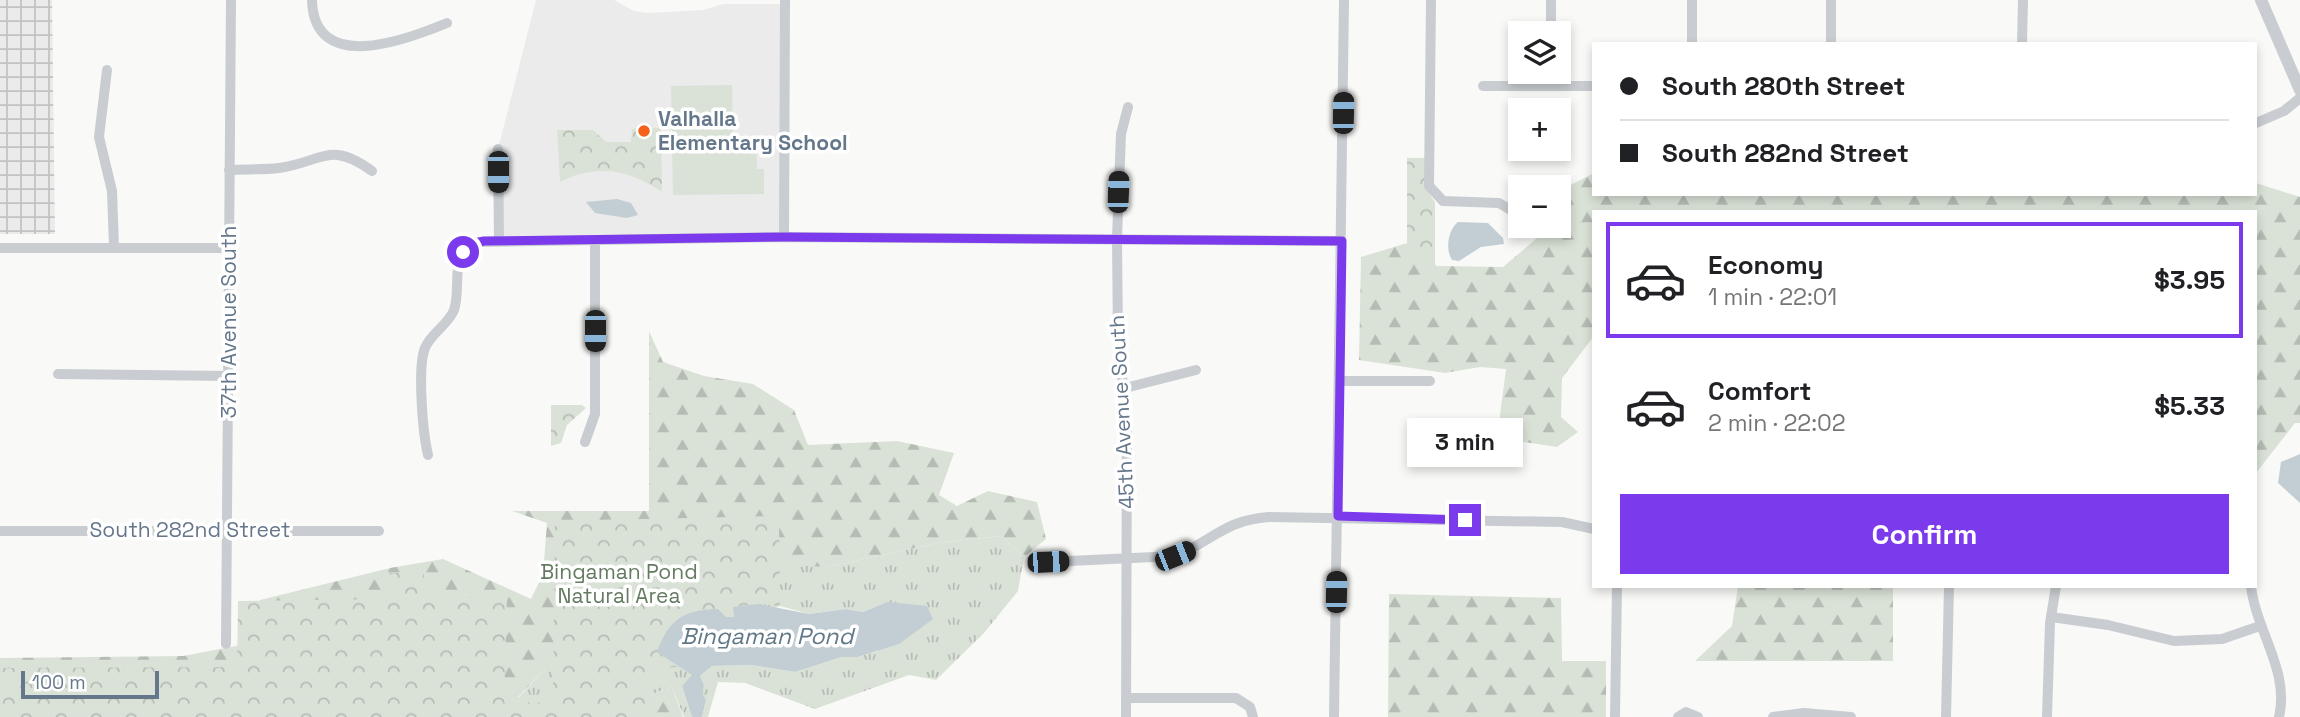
<!DOCTYPE html>
<meta charset="utf-8">
<style>
:root{--surface:#fff;--page:#f6f6f6;--text:#202124;--muted:#757577;--line:#e0e0e0;--accent:#7c3aed}
body{margin:0;font-family:"Space Grotesk",sans-serif;background:var(--page);color:var(--text);height:100vh;display:flex;flex-direction:column;font-size:26px;white-space:nowrap}
*{box-sizing:border-box;margin:0}
p{font-size:23px;color:var(--muted)}
.icon{flex:none;width:38px;height:38px;fill:none;stroke:currentColor;stroke-width:2;stroke-linecap:round;stroke-linejoin:round}
.map{position:relative;flex:1;overflow:hidden}
.details{position:absolute;left:1592px;top:210px;width:665px;height:378px;display:flex;flex-direction:column;background:var(--surface);border-radius:0px;box-shadow:0 4px 10px #0003}
.details>*{flex:none}
.top-card{position:absolute;left:1592px;top:42px;width:665px;height:154px;border-radius:0px;box-shadow:0 4px 10px #0003;display:grid;align-content:center;height:154px;padding:0 28px;background:var(--surface)}
.fabs{position:absolute;left:1508px;top:21px;display:grid;gap:14px}
.fabs a{display:grid;place-items:center;width:63px;height:63px;border-radius:0px;background:var(--surface);box-shadow:0 4px 10px #0003;font-size:35px}
.scale{position:absolute;left:21px;bottom:18px;width:138px;box-sizing:border-box;padding-left:7px;border:4px solid #65778b;border-top:0;font-size:19px;line-height:24px;white-space:nowrap;color:#65778b;-webkit-text-stroke:5px #fff;paint-order:stroke}
.end{position:absolute;width:32px;height:32px;margin:-16px;border:9px solid #7c3aed;background:#fff;box-shadow:0 0 0 4px #fff}
.from{border-radius:50%}
.bubble{position:absolute;height:49px;border-radius:0px;background:var(--surface);box-shadow:0 4px 10px #0003;font-size:23px;font-weight:700;line-height:49px;text-align:center}
.car{position:absolute;width:21px;height:42px;margin:-21px -10px;border-radius:9px;box-shadow:0 0 5px 2px #0007;background:linear-gradient(#222 24%,#8ab4d8 0 40%,#222 0 76%,#8ab4d8 0 86%,#222 0)}
.top-card b{display:flex;align-items:center;gap:24px;height:66px;font-size:26px}
.top-card b+b{border-top:2px solid var(--line)}
.top-card i{width:18px;height:18px;background:var(--text)}
ul{padding:12px 0 0;list-style:none}
li{display:flex;align-items:center;gap:21px;height:116px;margin:0 14px 10px;padding:0 14px;border:4px solid transparent;border-radius:0px}
li div{flex:1}
li b{display:block;font-size:26px}
li em{font-style:normal;font-weight:700}
li.active{border-color:var(--accent)}
li>.icon{width:63px;height:63px;stroke-width:1.5}
.action{display:flex;gap:14px;margin-top:auto;padding:14px 28px}
.action a{flex:1;height:80px;border-radius:0px;background:var(--accent);color:#fff;font-size:28px;font-weight:700;line-height:80px;text-align:center}
.map>svg:first-child{display:block}
.built{fill:#eaebea}
.industrial{fill:url(#industrial-grid)}
.grass{fill:url(#grass-tufts)}
.forest{fill:url(#forest-firs)}
.park{fill:url(#park-crowns)}
.pitch{fill:#dae2d7}
.water{fill:#c3ced4}
.lines{fill:none;stroke-linecap:round;stroke-linejoin:round}
.minor{stroke:#c9cdd1;stroke-width:10}
.tertiary{stroke:#c9cdd1;stroke-width:12}
.route{stroke:#7c3aed;stroke-width:9}
.poi-dot{fill:#f5611b;stroke:#fff;stroke-width:2.5}
.labels{text-anchor:middle;stroke-width:7;stroke-linejoin:round;paint-order:stroke}
.poi-label{font-size:21px;font-weight:bold;fill:#65778b;stroke:#fff;text-anchor:start}
.street-label{font-size:21px;fill:#65778b;stroke:#fff}
.park-label{font-size:21px;fill:#647b61;stroke:#fff}
.water-label{font-size:23px;font-style:italic;fill:#617886;stroke:#fff}
</style>
<div class="map">
<svg width="2300" height="717" viewBox="0 0 2300 717">
<defs>
<pattern id="industrial-grid" width="8" height="8" patternUnits="userSpaceOnUse" patternTransform="scale(1.75)"><rect width="8" height="8" fill="#eaebea"/><path d="M0 4h8M4 0v8" fill="none" stroke="#c1c3c4"/></pattern>
<pattern id="grass-tufts" width="24" height="20" patternUnits="userSpaceOnUse" patternTransform="scale(1.75)"><rect width="24" height="20" fill="#dae2d7"/><path d="M3 7l-1-3M5 7V3M7 7l1-3M15 17l-1-3M17 17v-4M19 17l1-3" fill="none" stroke="#b4bcb4"/></pattern>
<pattern id="forest-firs" width="22" height="20" patternUnits="userSpaceOnUse" patternTransform="scale(1.75)"><rect width="22" height="20" fill="#dae2d7"/><path d="M5 1l3.5 6h-7zM16 11l3.5 6h-7z" fill="#b4bcb4"/></pattern>
<pattern id="park-crowns" width="20" height="18" patternUnits="userSpaceOnUse" patternTransform="scale(1.75)"><rect width="20" height="18" fill="#dae2d7"/><path d="M2 6a3 3 0 1 1 6 0M12 15a3 3 0 1 1 6 0" fill="none" stroke="#b4bcb4"/></pattern>
</defs>
<rect width="100%" height="100%" fill="#f9faf7"/>
<!-- built -->
<path class="built" d="M536,0H614L634,11L648,13L703,10L724,4H785L784,237L499,241L498,149Z"/>
<!-- industrial -->
<path class="industrial" d="M0,0H52L55,234H0Z"/>
<!-- grass -->
<path class="grass" d="M1002,536L1024,557L1018,591L984,633L936,680L909,675L815,709L745,683L718,682L708,717H702L706,700L701,692L700,676L712,666L751,665L795,672L842,657H858L878,651L887,602L863,612L846,609L809,614L780,606L658,652L693,675L682,686L692,717H684L672,687L595,715L521,717L518,698L544,670L573,651L761,552L828,567L937,543Z"/>
<!-- forest -->
<g class="forest">
<path d="M1594,173V194H2256V183L2300,197V423H2295L2256,473V212H1594V336L1562,378L1561,417L1578,432L1557,447L1497,438L1506,369L1480,367L1445,373L1359,360L1361,257L1407,243L1437,266L1503,267L1543,233L1546,226H1559V191Z"/>
<path d="M649,331L663,362L704,376L753,384L794,410L808,445L897,441L954,453L939,495L957,506L988,491L1037,502L1046,539L1024,557L1002,536L937,543L828,567L788,565L761,552L573,651L544,670L518,697L521,717H0V658L183,656L252,643L260,600L390,568L443,559L531,599L543,574L547,523L512,511H649Z"/>
<path d="M1738,586H1893V661H1695L1732,626Z"/>
<path d="M1389,594L1561,598L1562,661H1606V717H1388Z"/>
<path d="M672,687L683,717H572L595,715Z"/>
</g>
<!-- park -->
<g class="park">
<path d="M661,128L662,192C627,169 597,164 560,182L557,130H593L606,142H631L632,129Z"/>
<path d="M1407,158H1425V188L1435,202V265L1407,243Z"/>
<path d="M551,405H582L586,408L567,425L561,443L551,446Z"/>
<path d="M779,516L780,606L758,604L734,607V617C723,617 711,609 700,610C676,611 665,632 658,651L681,667L650,668L649,717H0V668L237,667L238,601L389,599L390,573L424,572L423,597L507,598L504,702L553,703L555,521Z"/>
</g>
<!-- pitch -->
<path class="pitch" d="M732,85L733,146H756L757,169H764V194L673,195L671,86Z"/>
<!-- water -->
<g class="water">
<path d="M617,199L631,203L638,215L627,218L595,213L586,202Z"/>
<path d="M1458,222L1488,223L1503,238L1504,244L1481,247L1459,261L1452,260C1445,249 1448,230 1458,222Z"/>
<path d="M2300,454V503L2278,483L2281,462Z"/>
<path d="M887,602L927,606L933,619L899,644L858,657H842L795,672L751,665L712,666L700,676L704,686L702,692L706,700L702,717H692L682,686L692,675L657,652C669,619 683,610 718,609L726,617H734L733,607L758,604L809,614L846,609L863,612Z"/>
</g>
<g class="lines">
<!-- minor -->
<g class="minor">
<path d="M312,0C314,75 406,40 447,23"/>
<path d="M1431,0L1429,186L1443,201L1499,203L1519,215"/>
<path d="M1551,33V0"/>
<path d="M1692,44V0"/>
<path d="M1831,44V0"/>
<path d="M2022,44L2023,0"/>
<path d="M107,70L99,137L112,191L114,247"/>
<path d="M1483,86H1594"/>
<path d="M1550,86V72"/>
<path d="M2256,123L2284,111L2300,98"/>
<path d="M498,149L499,241"/>
<path d="M229,170C245,169 263,170 279,168C322,162 330,140 372,171"/>
<path d="M784,237L785,0"/>
<path d="M0,248H229"/>
<path d="M58,374L230,376"/>
<path d="M1340,381H1430"/>
<path d="M1125,388L1196,370"/>
<path d="M585,442L595,414V240"/>
<path d="M428,455C423,434 417,367 425,348C431,333 448,325 454,310C462,287 448,254 476,242L784,237L1341,241"/>
<path d="M0,531H379"/>
<path d="M1048,562L1175,556C1213,541 1224,520 1269,517L1562,522L1594,529"/>
<path d="M2251,586C2256,631 2290,671 2279,717"/>
<path d="M2051,617L2108,625L2174,641L2222,639L2260,626"/>
<path d="M226,644L231,0"/>
<path d="M1126,698H1236L1250,707L1253,717"/>
<path d="M1126,717L1127,420L1118,342L1117,238L1121,134L1128,107"/>
<path d="M1334,717L1344,0"/>
<path d="M1615,717L1617,586"/>
<path d="M1678,717L1686,712L1698,717"/>
<path d="M1773,717L1804,713L1851,717"/>
<path d="M1946,717L1949,586"/>
<path d="M2047,717L2050,623L2056,586"/>
</g>
<!-- tertiary -->
<path class="tertiary" d="M2261,0L2300,90"/>
</g>
<g class="lines">
<!-- route -->
<path class="route" d="M463,252L471,244L484,241L785,237L1342,241L1338,516L1465,520"/>
</g>
<!-- markers -->
<circle class="poi-dot" cx="644" cy="131" r="7"/>
<g class="labels">
<!-- poi labels -->
<g class="poi-label">
<text x="658" y="126">Valhalla<tspan x="658" dy="24">Elementary School</tspan></text>
</g>
<!-- street labels -->
<g class="street-label">
<text transform="translate(229 322) rotate(-90)" y="7">37th Avenue South</text>
<text transform="translate(1122 412) rotate(-93)" y="7">45th Avenue South</text>
<text x="190" y="537">South 282nd Street</text>
</g>
<!-- park labels -->
<g class="park-label">
<text x="619" y="579">Bingaman Pond<tspan x="619" dy="24">Natural Area</tspan></text>
</g>
<!-- water labels -->
<g class="water-label">
<text x="767" y="644">Bingaman Pond</text>
</g>
</g>
</svg>
<div class="fabs">
<a><svg class="icon" aria-label="layers" viewBox="0 0 24 24"><path d="M12 4l9 5-9 5-9-5zM3 14l9 5 9-5"/></svg></a>
<a>+</a>
<a>−</a>
</div>
<div class="scale">100 m</div>
<i class="end from" style="left:463px;top:252px"></i>
<i class="end" style="left:1465px;top:520px"></i>
<div class="bubble" style="left:1407px;top:418px;width:116px">3 min</div>
<i class="car" style="left:1343px;top:113px;rotate:1deg"></i>
<i class="car" style="left:498px;top:172px;rotate:180deg"></i>
<i class="car" style="left:1118px;top:192px;rotate:2deg"></i>
<i class="car" style="left:595px;top:331px;rotate:180deg"></i>
<i class="car" style="left:1175px;top:556px;rotate:68deg"></i>
<i class="car" style="left:1048px;top:562px;rotate:88deg"></i>
<i class="car" style="left:1336px;top:592px;rotate:1deg"></i>
<div class="top-card">
<b><i class="from"></i>South 280th Street</b>
<b><i></i>South 282nd Street</b>
</div>
<section class="details">
<ul>
<li class="active"><svg class="icon" aria-label="car" viewBox="0 0 24 24"><path d="M5 17H2v-5l4-1 3-4h7l3 4 3 1v5h-3M9 17h6M6 11h13"/><circle cx="7" cy="17" r="2"/><circle cx="17" cy="17" r="2"/></svg><div><b>Economy</b><p>1 min · 22:01</p></div><em>$3.95</em></li>
<li><svg class="icon" aria-label="car" viewBox="0 0 24 24"><path d="M5 17H2v-5l4-1 3-4h7l3 4 3 1v5h-3M9 17h6M6 11h13"/><circle cx="7" cy="17" r="2"/><circle cx="17" cy="17" r="2"/></svg><div><b>Comfort</b><p>2 min · 22:02</p></div><em>$5.33</em></li>
</ul>
<div class="action"><a>Confirm</a></div>
</section>
</div>
